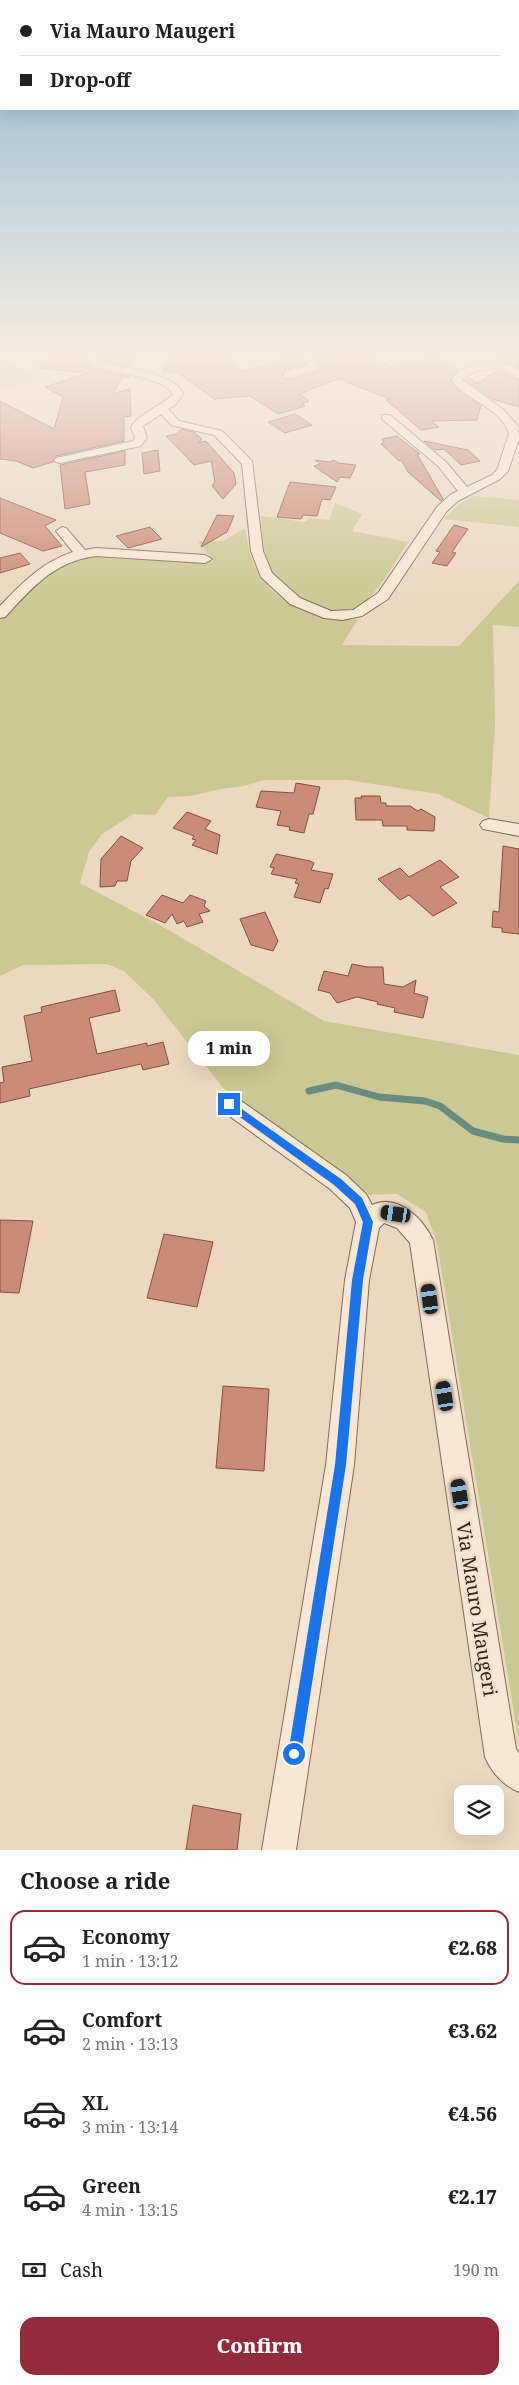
<!DOCTYPE html>
<meta charset="utf-8">
<style>
:root{--surface:#fff;--page:#f2f2f2;--text:#202124;--muted:#757577;--line:#e0e0e0;--accent:#922a3a}
body{margin:0;font-family:"Noto Serif",serif;background:var(--page);color:var(--text);height:100vh;display:flex;flex-direction:column;font-size:19px;white-space:nowrap}
*{box-sizing:border-box;margin:0}
p{font-size:16px;color:var(--muted)}
.icon{flex:none;width:28px;height:28px;fill:none;stroke:currentColor;stroke-width:2;stroke-linecap:round;stroke-linejoin:round}
.map{position:relative;height:1850px;overflow:hidden}
.side{display:flex;flex-direction:column;background:var(--surface);flex:1}
.side>*{flex:none}
.banner{position:absolute;left:0px;top:0px;width:520px;height:110px;box-shadow:0 5px 20px #0002;display:grid;align-content:center;height:110px;padding:0 20px;background:var(--surface)}
.buttons{position:absolute;left:454px;top:1785px;display:grid;gap:10px}
.buttons a{display:grid;place-items:center;width:50px;height:50px;border-radius:10px;background:var(--surface);box-shadow:0 5px 20px #0002;font-size:25px}
.end{position:absolute;width:22px;height:22px;margin:-11px;border:6px solid #1a73e8;background:#fff;box-shadow:0 0 0 2px #fff}
.from{border-radius:50%}
.bubble{position:absolute;height:35px;border-radius:15px;background:var(--surface);box-shadow:0 5px 20px #0002;font-size:16px;font-weight:800;line-height:35px;text-align:center}
.car{position:absolute;width:15px;height:30px;margin:-15px -8px;border-radius:6px;box-shadow:0 0 4px 1px #0007;background:linear-gradient(#222 24%,#8ab4d8 0 40%,#222 0 76%,#8ab4d8 0 86%,#222 0)}
.banner b{display:flex;align-items:center;gap:18px;height:48px;font-size:19px}
.banner b+b{border-top:1px solid var(--line)}
.banner i{width:12px;height:12px;background:var(--text)}
ul{padding:0;list-style:none}
li{display:flex;align-items:center;gap:15px;height:75px;margin:0 10px 8px;padding:0 10px;border:2px solid transparent;border-radius:15px}
li div{flex:1}
li b{display:block;font-size:19px}
li em{font-style:normal;font-weight:800}
li.active{border-color:var(--accent)}
li>.icon{width:45px;height:45px;stroke-width:1.5}
h2{padding:0 20px;font-size:22px;line-height:60px}
.pay{display:flex;align-items:center;gap:12px;height:55px;padding:0 20px;font-size:19px}
.pay p{margin-inline-start:auto}
.action{display:flex;gap:10px;margin-top:auto;padding:10px 20px}
.action a{flex:1;height:58px;border-radius:15px;background:var(--accent);color:#fff;font-size:20px;font-weight:800;line-height:58px;text-align:center}
.map>svg:first-child{display:block}
.green{fill:#cac894}
.lines{fill:none;stroke-linecap:round;stroke-linejoin:round}
.stream{stroke:#6a8c7e;stroke-width:7}
.building{fill:#ca8c76;stroke:#834f3f}
.minor-casing{stroke:#846958;stroke-width:2}
.minor{fill:#f8e7d2;fill-rule:evenodd}
.route{fill:#1a73e8}
.labels{text-anchor:middle;stroke-width:5;stroke-linejoin:round;paint-order:stroke}
.near-street-label{font-size:19px;fill:#34241c;stroke:#f4e4ce}
</style>
<div class="map">
<svg width="519" height="1850" viewBox="0 0 519 1850">
<rect width="100%" height="100%" fill="#ecd8bf"/>
<!-- green -->
<g class="green">
<path d="M0,358L22,370L36,381L0,389Z"/>
<path d="M474,496L519,500V527L444,519L459,504Z"/>
<path d="M335,503L362,514L352,531L408,542C395,561 376,599 355,608C329,620 282,593 271,569C263,552 262,534 261,516L306,522L309,518L329,520Z"/>
<path d="M245,528C248,539 248,552 253,562C271,603 315,623 358,619L342,645L459,646L519,581V627L493,625L495,723L489,818L438,794L348,780H264L244,786L221,789L190,796L168,797L155,815L133,814L102,834L89,852L80,883L165,928L324,1021L519,1055V1743L437,1243L426,1212L397,1194L366,1195L224,1089L154,1000L124,971L107,964L23,965L0,976V620L43,576L69,562L98,555L213,561L198,541H223Z"/>
</g>
<g class="lines">
<!-- stream -->
<path class="stream" d="M309,1091L336,1085L379,1097L425,1101L440,1106L473,1131L503,1139L519,1140"/>
</g>
<!-- building -->
<g class="building">
<path d="M54,352H91L87,359L92,369L130,377H122L114,393L130,389L131,416L124,417V441L56,456L53,462L33,468L16,461L0,459V401L54,429L63,397L45,387L88,373L38,368Z"/>
<path d="M105,352L129,354L128,356H133L128,366L102,361Z"/>
<path d="M168,352H218L242,371L287,360L275,352H309L300,357L306,364L283,371L282,377L284,379H293L321,370L323,366L316,358L326,352H364L370,355L378,366L386,364L389,367L438,357L458,370L451,377V382L481,406L477,420L431,421L439,427L421,430L386,400L390,399L338,379L300,394L309,401L301,404L305,406L278,414L250,396L214,399L177,372H163Z"/>
<path d="M488,352H519V368L508,363Z"/>
<path d="M497,371L519,380V407L492,399L465,380L468,377L477,383Z"/>
<path d="M295,414L312,425L285,433L268,422Z"/>
<path d="M181,429L194,432L202,439L198,443L205,441L208,443L234,473L236,484L223,499L212,486L215,482L211,461L194,465L166,436L177,434Z"/>
<path d="M397,436L420,454H417L443,499L441,501L408,472L401,460L399,461L381,444L384,443L382,439Z"/>
<path d="M424,441L468,450L480,461L461,465L444,449L435,450Z"/>
<path d="M158,450L160,471L144,474L142,453Z"/>
<path d="M125,451V465L85,472L90,504L65,509L60,465Z"/>
<path d="M315,460L329,462L334,460L338,463L356,465L350,478L340,477L337,482L314,466L320,464Z"/>
<path d="M290,482L336,487L330,500L322,499L317,516L303,515L301,519L277,517Z"/>
<path d="M0,498L56,520L45,526L62,546L43,551L0,533Z"/>
<path d="M217,515L234,516L227,532L201,547Z"/>
<path d="M454,525L468,529L452,552L456,553L447,566L432,563L440,552L436,551Z"/>
<path d="M150,527L162,539L128,548L116,536Z"/>
<path d="M20,553L30,564L0,573V558Z"/>
<path d="M296,783L320,787L313,814H309L304,833L289,830L290,827L277,825L281,811L256,807L261,791L294,793Z"/>
<path d="M361,796H380L381,803H386V806H410L418,811L421,809L435,817L434,831L407,830V826H383L382,820H356L355,798H362Z"/>
<path d="M187,812L211,821L205,829L220,835L217,854L192,845L196,840L192,839L194,836L173,828Z"/>
<path d="M121,836L143,848L131,861L127,881H117L115,886L100,887L101,859Z"/>
<path d="M503,846L519,849V934L502,932V928L492,927L493,911L499,912Z"/>
<path d="M276,854L310,861L314,863L311,870L333,874L328,889L325,888L320,903L294,897L299,884L295,883L297,879L271,874L274,868L270,867Z"/>
<path d="M440,860L459,877L440,887L457,903L433,916L409,895L400,900L378,879L400,868L409,877Z"/>
<path d="M162,895L183,903L190,895L206,901L204,906L210,911L199,914L203,922L187,927L184,921L177,924L172,914L165,923L146,915Z"/>
<path d="M265,912L278,941L273,951L251,945L240,919Z"/>
<path d="M352,964L367,967H383L384,984L403,987L416,980L414,993L428,997L423,1018L394,1012L395,1008L377,1004L378,1002L357,997L337,1003L330,993L318,990L324,971L348,976Z"/>
<path d="M115,990L120,1011L89,1018L97,1054L147,1043V1046L163,1042L169,1064L143,1070L141,1064L29,1089L30,1096L0,1103V1083L4,1082L2,1067L32,1061L24,1016L42,1012L41,1007Z"/>
<path d="M0,1220L33,1221L19,1293L0,1292Z"/>
<path d="M164,1234L213,1242L197,1307L147,1298Z"/>
<path d="M223,1386L269,1389L264,1471L216,1468Z"/>
<path d="M193,1805L241,1814L237,1850H186Z"/>
</g>
<g class="lines">
<!-- minor casing -->
<g class="minor-casing">
<g id="minor">
<path d="M93,352H103L99,358L100,363C123,368 174,372 183,394L175,405L168,409L179,421L222,431L252,461L263,551L272,573L300,598L331,611L353,610L378,593L437,507L450,495L458,491L438,466L382,419V415H390L446,462L467,487L492,475L497,470L509,434C501,407 468,402 452,381L453,377C469,360 500,359 519,370V378C512,376 507,370 500,369C489,367 469,371 462,380L504,410L518,427L519,439L508,471L500,479L458,501L446,512L388,599L362,616L342,620L324,618L290,604L261,577L251,551L242,464L214,435L171,425L161,414L143,426L147,438L141,446L60,463L56,462L54,460L56,458L133,441L135,438L131,428C135,415 163,406 173,394C166,378 110,371 92,367L89,358Z"/>
<path d="M312,352H324L313,358L321,366L320,368L292,377H284V373L309,365L302,357Z"/>
<path d="M62,527L66,528L85,550L96,548L205,555L212,559L205,563L96,556C53,562 33,587 5,617L0,618V606C22,583 42,562 73,552L56,531Z"/>
<path d="M489,819L519,824V836L483,829L480,825L483,821Z"/>
<path d="M229,1095L237,1098L346,1175L366,1194L372,1205C397,1193 423,1218 433,1240L516,1749L519,1753V1792C503,1785 492,1773 485,1757L410,1243L397,1228L384,1223L379,1228L369,1280L354,1465L296,1850H262L326,1465L345,1280L356,1222L350,1208L330,1189L221,1110L218,1104L221,1098Z"/>
</g>
</g>
<!-- minor -->
<use href="#minor" class="minor"/>
</g>
<!-- sky -->
<linearGradient id="sky" x2="0" y2="1"><stop stop-color="#8cb8d2"/><stop offset="0.58" stop-color="#f6ede2"/><stop offset="1" stop-color="#f6ede2" stop-opacity="0"/></linearGradient>
<rect width="519" height="610" fill="url(#sky)"/>
<!-- route -->
<path class="route" d="M229,1100L341,1179L362,1198L373,1222L363,1280L346,1465L301,1754L299,1759L294,1761L290,1759L288,1754L335,1465L352,1280L363,1222L355,1204L334,1185L226,1107V1101Z"/>
<g class="labels">
<!-- near-street labels -->
<g class="near-street-label">
<text transform="translate(477 1609) rotate(81)" y="7">Via Mauro Maugeri</text>
</g>
</g>
</svg>
<div class="buttons">
<a><svg class="icon" aria-label="layers" viewBox="0 0 24 24"><path d="M12 4l9 5-9 5-9-5zM3 14l9 5 9-5"/></svg></a>
</div>
<i class="end from" style="left:294px;top:1754px"></i>
<i class="end" style="left:229px;top:1104px"></i>
<div class="bubble" style="left:188px;top:1031px;width:82px">1 min</div>
<i class="car" style="left:396px;top:1214px;rotate:279deg"></i>
<i class="car" style="left:430px;top:1299px;rotate:352deg"></i>
<i class="car" style="left:445px;top:1396px;rotate:351deg"></i>
<i class="car" style="left:460px;top:1494px;rotate:351deg"></i>
<div class="banner">
<b><i class="from"></i>Via Mauro Maugeri</b>
<b><i></i>Drop-off</b>
</div>
</div>
<section class="side">
<h2>Choose a ride</h2>
<ul>
<li class="active"><svg class="icon" aria-label="car" viewBox="0 0 24 24"><path d="M5 17H2v-5l4-1 3-4h7l3 4 3 1v5h-3M9 17h6M6 11h13"/><circle cx="7" cy="17" r="2"/><circle cx="17" cy="17" r="2"/></svg><div><b>Economy</b><p>1 min · 13:12</p></div><em>€2.68</em></li>
<li><svg class="icon" aria-label="car" viewBox="0 0 24 24"><path d="M5 17H2v-5l4-1 3-4h7l3 4 3 1v5h-3M9 17h6M6 11h13"/><circle cx="7" cy="17" r="2"/><circle cx="17" cy="17" r="2"/></svg><div><b>Comfort</b><p>2 min · 13:13</p></div><em>€3.62</em></li>
<li><svg class="icon" aria-label="car" viewBox="0 0 24 24"><path d="M5 17H2v-5l4-1 3-4h7l3 4 3 1v5h-3M9 17h6M6 11h13"/><circle cx="7" cy="17" r="2"/><circle cx="17" cy="17" r="2"/></svg><div><b>XL</b><p>3 min · 13:14</p></div><em>€4.56</em></li>
<li><svg class="icon" aria-label="car" viewBox="0 0 24 24"><path d="M5 17H2v-5l4-1 3-4h7l3 4 3 1v5h-3M9 17h6M6 11h13"/><circle cx="7" cy="17" r="2"/><circle cx="17" cy="17" r="2"/></svg><div><b>Green</b><p>4 min · 13:15</p></div><em>€2.17</em></li>
</ul>
<div class="pay"><svg class="icon" aria-label="cash" viewBox="0 0 24 24"><path d="M3 7h18v10H3z"/><circle cx="12" cy="12" r="2"/></svg>Cash<p>190 m</p></div>
<div class="action"><a>Confirm</a></div>
</section>
